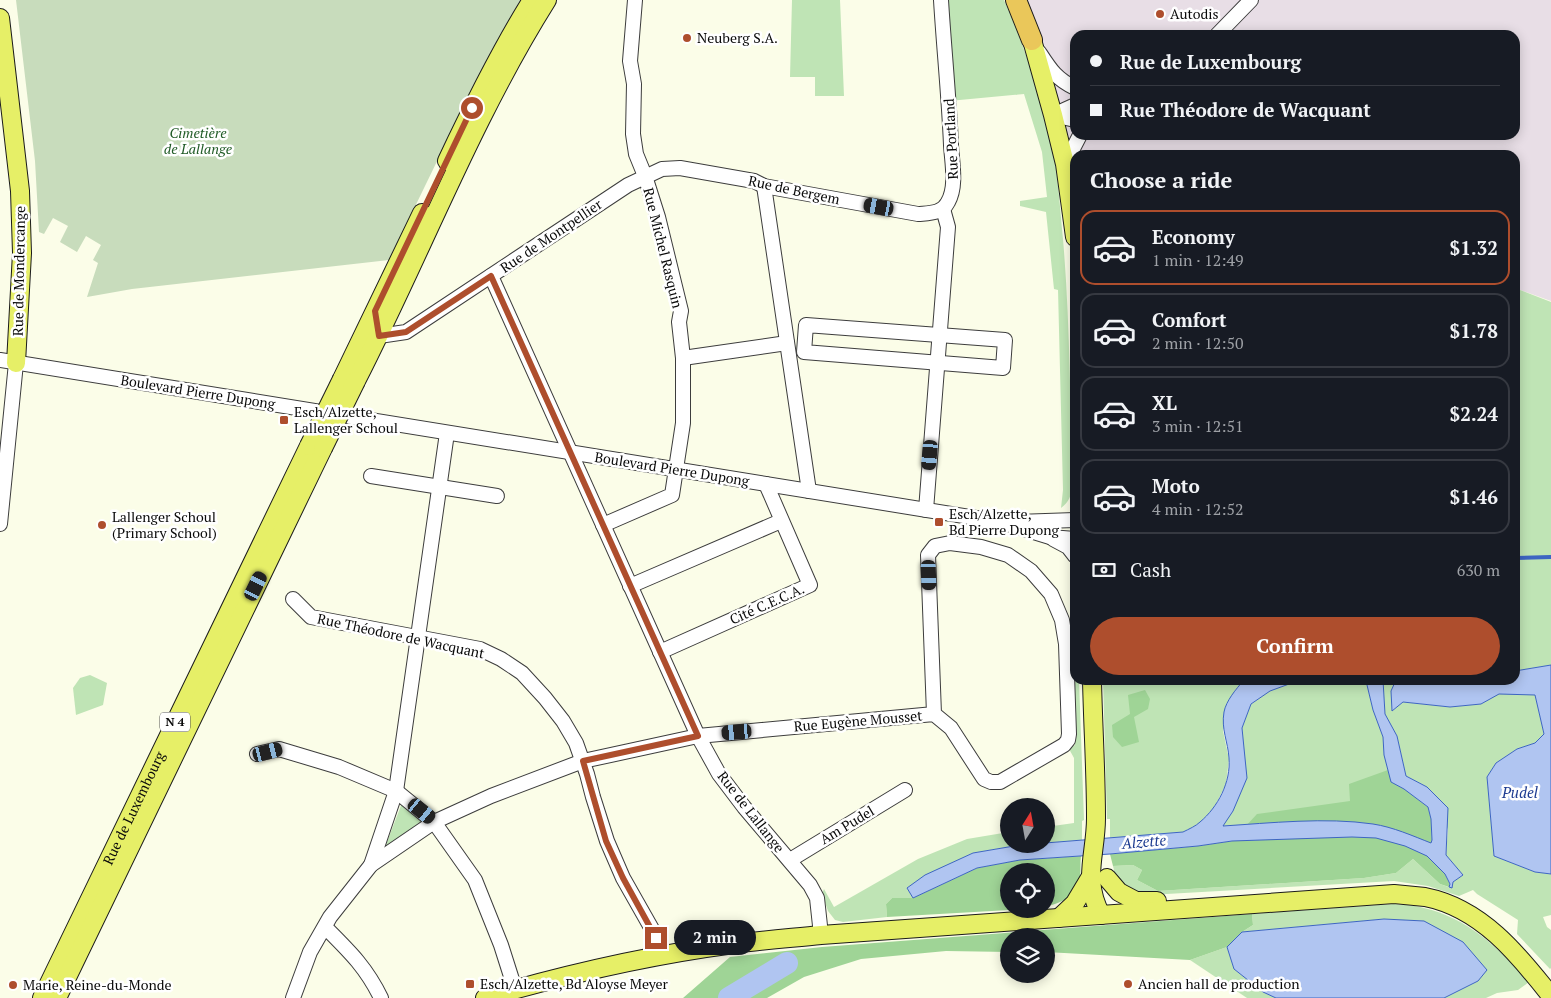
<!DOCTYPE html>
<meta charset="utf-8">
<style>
:root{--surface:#171b24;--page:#20242c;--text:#f1f3f6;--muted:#9ea1a6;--line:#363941;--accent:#ae4e2d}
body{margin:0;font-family:"PT Serif",serif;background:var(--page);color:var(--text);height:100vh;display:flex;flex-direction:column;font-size:19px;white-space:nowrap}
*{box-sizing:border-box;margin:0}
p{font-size:16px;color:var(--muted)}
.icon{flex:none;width:28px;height:28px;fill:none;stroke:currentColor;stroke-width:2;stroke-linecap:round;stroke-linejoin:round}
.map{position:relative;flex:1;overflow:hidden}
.panel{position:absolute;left:1070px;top:150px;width:450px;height:535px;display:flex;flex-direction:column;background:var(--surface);border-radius:15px;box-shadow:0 2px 12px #0003}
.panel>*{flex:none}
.top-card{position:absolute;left:1070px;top:30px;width:450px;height:110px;border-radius:15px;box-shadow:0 2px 12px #0003;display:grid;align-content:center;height:110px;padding:0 20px;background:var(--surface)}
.needle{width:32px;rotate:11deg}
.buttons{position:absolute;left:1000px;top:798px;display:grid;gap:10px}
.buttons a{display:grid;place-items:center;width:55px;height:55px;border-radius:50%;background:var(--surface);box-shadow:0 2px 12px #0003;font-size:25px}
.end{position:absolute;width:22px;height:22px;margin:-11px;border:6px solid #ae4e2d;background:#fff;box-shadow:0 0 0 2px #fff}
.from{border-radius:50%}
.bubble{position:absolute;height:35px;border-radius:18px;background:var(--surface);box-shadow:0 2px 12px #0003;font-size:16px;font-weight:600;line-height:35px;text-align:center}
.car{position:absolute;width:15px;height:30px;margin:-15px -8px;border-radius:6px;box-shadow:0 0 4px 1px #0007;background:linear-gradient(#222 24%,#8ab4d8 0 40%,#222 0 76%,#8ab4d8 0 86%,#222 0)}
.top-card b{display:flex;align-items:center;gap:18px;height:48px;font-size:19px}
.top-card b+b{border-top:1px solid var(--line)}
.top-card i{width:12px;height:12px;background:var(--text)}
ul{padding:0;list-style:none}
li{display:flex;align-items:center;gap:15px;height:75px;margin:0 10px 8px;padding:0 10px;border:2px solid var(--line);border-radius:15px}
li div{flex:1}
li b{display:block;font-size:19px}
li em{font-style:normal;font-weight:600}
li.active{border-color:var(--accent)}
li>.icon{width:45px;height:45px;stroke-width:1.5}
h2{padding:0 20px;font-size:22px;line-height:60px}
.pay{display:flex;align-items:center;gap:12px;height:55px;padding:0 20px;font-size:19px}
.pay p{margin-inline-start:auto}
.primary-button{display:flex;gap:10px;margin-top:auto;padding:10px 20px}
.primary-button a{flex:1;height:58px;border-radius:30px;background:var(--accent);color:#fff;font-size:20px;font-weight:600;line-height:58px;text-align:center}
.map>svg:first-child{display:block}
.industrial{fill:#e8dee6;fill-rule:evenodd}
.green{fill:#bfe4b5}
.forest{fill:#9fd496}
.cemetery{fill:#c8dcbc}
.water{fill:#b0c5f1;stroke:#3d65c2}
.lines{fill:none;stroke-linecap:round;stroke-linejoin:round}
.stream{stroke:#3d65c2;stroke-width:4}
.river{stroke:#b0c5f1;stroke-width:22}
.minor-casing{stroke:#3d3d3d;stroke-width:16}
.major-casing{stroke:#1b1b1b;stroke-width:20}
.highway-casing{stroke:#1b1b1b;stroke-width:22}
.minor{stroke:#fff;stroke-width:14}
.major{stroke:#e6ef67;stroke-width:18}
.highway{stroke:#eac75a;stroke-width:20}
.major-bridge-casing{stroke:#1b1b1b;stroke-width:20;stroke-linecap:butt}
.major-bridge{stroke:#e6ef67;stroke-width:18}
.route{stroke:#ae4e2d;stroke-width:6}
.poi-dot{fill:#ae4e2d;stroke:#fff;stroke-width:2}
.labels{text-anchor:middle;stroke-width:5;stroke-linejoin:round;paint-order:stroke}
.shield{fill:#fff;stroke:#545454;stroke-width:1}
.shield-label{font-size:12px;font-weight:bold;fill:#0a0a0a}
.poi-label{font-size:14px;fill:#0a0a0a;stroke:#fff;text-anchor:start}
.park-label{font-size:14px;font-style:italic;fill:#205b26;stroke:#fff}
.street-label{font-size:14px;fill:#0a0a0a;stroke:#fff}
.water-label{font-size:15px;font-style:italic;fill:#1e3c91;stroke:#fff}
</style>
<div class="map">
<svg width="1551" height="998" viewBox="0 0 1551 998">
<rect width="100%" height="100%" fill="#fbfde8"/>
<!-- industrial -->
<path class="industrial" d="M1016,0H1551V301L1515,288V155H1075V237ZM1075,35H1515V135H1075Z"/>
<!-- green -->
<g class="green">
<path d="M792,0H840L844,96H815V77H790Z"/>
<path d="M941,0H1004C1025,46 1040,95 1052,144C1058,174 1060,209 1063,239C1070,321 1070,403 1073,486C1071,496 1069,502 1061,508L1063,490L1058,290L1054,289L1046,212L1020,206V201L1047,197L1042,152L1024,94L949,101Z"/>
<path d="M1515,288L1551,302V665L1515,671Z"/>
<path d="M90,675L107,683L103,705L76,715L73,688L80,678Z"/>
<path d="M1073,675H1075V680H1079L1084,820L1082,821V840L1046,843V827L1074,823V758L1069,749L1075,745Z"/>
<path d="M1103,680H1244L1235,690L1223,731L1229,759L1226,784L1214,808L1199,824L1184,832L1110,838V819H1107Z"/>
<path d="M1300,680H1364L1367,685L1373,710L1383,737L1384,755L1431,819L1222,826L1233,811L1244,753L1242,728L1251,704L1270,691Z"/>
<path d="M1383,680H1396L1391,691L1392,711L1403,702L1450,707L1481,704L1498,694H1535L1544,734L1535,743L1517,749L1496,763L1487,777L1494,856L1535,872L1551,874V915L1543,917L1547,927L1551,930V968L1550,969L1517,934L1518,920L1477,894L1473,890L1459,896L1428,886L1394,881L1149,895C1138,892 1121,889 1116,878C1114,874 1114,869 1113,866L1133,865L1142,870L1137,880L1158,891L1364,878L1396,873L1413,859L1440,884L1451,888L1453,882L1463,875L1446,855L1448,829L1427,787L1406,776L1397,736L1385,715Z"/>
<path d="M402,803L422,821L385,847Z"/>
<path d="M1009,832V844H1035L1020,845L973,853L907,888L913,898H892L886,904L887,917L843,922L835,920L828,911L822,894L824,889L834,907L918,859L967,839Z"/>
<path d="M1393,904C1403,905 1414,905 1424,908C1468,918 1500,949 1529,982L1518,990L1497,993L1486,998H1444L1478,981L1423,921L1384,919L1242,932L1253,925L1252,914Z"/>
<path d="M1227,947L1234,969L1263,992L1276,998H1247L1190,960Z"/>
</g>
<!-- forest -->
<g class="forest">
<path d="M1145,690L1150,699L1148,709L1134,717L1139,742L1122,747L1113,737L1112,725L1130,714L1128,695Z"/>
<path d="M1388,770L1391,782L1404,789L1428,807L1431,819L1432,840L1428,856L1445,874L1450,884L1449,887L1440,884L1413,859L1396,873L1364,878L1158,891L1137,880L1142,870L1133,865L1113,866L1110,854L1198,846L1232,841L1257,814L1350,801L1349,784Z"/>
<path d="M1081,856C1080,863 1081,870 1080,877C1078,894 1062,904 1046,906V871H1009V909H1026L887,917L886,904L892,898H913L977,868L1020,860Z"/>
<path d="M1252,914L1253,925L1242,932L1227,947L1190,960L1046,952V936H1009V952L946,951L861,959L804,977L767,998H683L730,957L822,947Z"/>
</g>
<!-- cemetery -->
<path class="cemetery" d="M16,0H523L461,112L389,260L132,289L87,297L98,263L93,260L101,245L86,236L77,252L60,242L68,226L53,218L44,234L39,232L35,161Z"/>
<!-- water -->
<g class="water">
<path d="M1551,665V874L1535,872L1494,856L1487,777L1496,763L1517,749L1535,743L1544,734L1535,695L1499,694L1481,704L1450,707L1403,702L1392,711L1391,691L1396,680H1515V671Z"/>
<path d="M1244,680H1300L1270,691L1251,704L1242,728L1247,778L1233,811L1223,826C1270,823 1326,817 1373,824C1393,827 1413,836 1431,843L1432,840L1431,819L1428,807L1404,789L1391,782L1384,755L1383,737L1373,710L1367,685L1364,680H1383L1385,714L1397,736L1406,776L1427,787L1448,808L1446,855L1463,875L1453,882L1452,888L1449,887L1450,884L1445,874L1427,856L1405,846L1376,838L1352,837L1232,841L1198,846L1110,854L1020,860L977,868L913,898L907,888L925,875L973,853L1020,845L1183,832C1189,829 1196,826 1200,822C1218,807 1231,782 1229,758C1228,742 1221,729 1224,712C1226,701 1236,689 1244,680Z"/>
<path d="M1384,919L1424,921L1463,942L1487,970L1478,981L1444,998H1276L1263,992L1234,969L1227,947L1242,932Z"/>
</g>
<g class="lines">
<!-- stream -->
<path class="stream" d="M1515,558L1551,557"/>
<!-- river -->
<path class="river" d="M729,998L787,963"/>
<!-- minor casing -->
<g class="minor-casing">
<g id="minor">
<path d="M1217,35L1251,0"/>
<path d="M1039,52C1050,69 1056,79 1075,88"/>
<path d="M1053,115L1075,105"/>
<path d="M1053,115L1075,120"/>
<path d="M1065,164L1080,135"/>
<path d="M764,186L809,491"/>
<path d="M491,276L698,736L719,774L744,807L810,885L817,898L821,935"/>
<path d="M806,325L1005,340L1003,368L804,352Z"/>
<path d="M379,336L406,332L628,185L662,169L680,168L754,181L764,186L918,214C929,213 942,214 948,202C957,186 952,163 951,145C949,97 944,49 941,0"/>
<path d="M683,358L787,343"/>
<path d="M0,360L1001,522L1050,537L1075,539"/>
<path d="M371,476L497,496"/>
<path d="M926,510L948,227L943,209"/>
<path d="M1015,522L1075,520"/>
<path d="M0,524L16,363"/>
<path d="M603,525L672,495L683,423V358L679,322L681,311L658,217L645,176L636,154L633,134L634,84L630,61L635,0"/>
<path d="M1053,539L1068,547L1075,556"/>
<path d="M630,586L781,521"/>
<path d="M293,599L311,617L480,649L501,659L522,673L545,698L563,721L576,743L587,774L593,797L607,841L623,878L657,938L660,956"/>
<path d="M660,652L810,585L766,484"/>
<path d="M257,754L279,749L339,767L396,791L434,822L475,880L501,945L515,989"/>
<path d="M790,860L905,790"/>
<path d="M371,865L396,791L447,433"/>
<path d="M325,927C349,951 366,967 381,998"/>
<path d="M293,998L310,952L330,917L371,865L434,822L491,796L583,761L698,736L934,714L951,728L984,779L991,782H1000L1064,745L1068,740L1069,734L1066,644L1062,620L1051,594L1031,571L1008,555L981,547L950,543L935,546L928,555L934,714"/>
</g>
</g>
<!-- major casing -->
<g class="major-casing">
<g id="major">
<path d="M0,18L20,191L22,253L16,363"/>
<path d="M1032,40L1053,115L1065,164L1075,237"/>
<path d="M447,161C473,106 500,51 532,0"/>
<path d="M342,379L422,213"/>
<path d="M356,381C421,254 471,121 547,0"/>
<path d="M1092,680C1093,726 1096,772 1096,818C1096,855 1082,879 1101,915"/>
<path d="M1107,878L1119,892L1136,901H1157"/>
<path d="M1059,918L1075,903L1090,878"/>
<path id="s1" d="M42,998L309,446"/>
<path d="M57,998L323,448"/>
<path d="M485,998C567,974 650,955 734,944C763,940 792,938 821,935L1394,894C1404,895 1415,896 1425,897C1481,908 1518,954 1551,996"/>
</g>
</g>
<!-- highway casing -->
<g class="highway-casing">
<path id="highway" d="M1016,0L1032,40"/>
</g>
<!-- minor -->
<use href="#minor" class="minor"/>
<!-- major -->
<use href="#major" class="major"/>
<!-- highway -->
<use href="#highway" class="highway"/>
<!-- major-bridge casing -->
<g class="major-bridge-casing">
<g id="major-bridge">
<path d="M309,446L342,379"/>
<path d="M323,448L356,381"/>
</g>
</g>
<!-- major-bridge -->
<use href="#major-bridge" class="major-bridge"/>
</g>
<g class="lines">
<!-- route -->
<path class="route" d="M472,108L375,311L379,336L406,332L491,276L698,736L583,761L606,841L623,878L656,938"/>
</g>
<!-- markers -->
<g class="poi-dot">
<circle cx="1160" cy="14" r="5"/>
<circle cx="687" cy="38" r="5"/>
<rect x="279" y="415" width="10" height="10" rx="2.5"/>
<rect x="934" y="517" width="10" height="10" rx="2.5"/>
<circle cx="102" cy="525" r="5"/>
<rect x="465" y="979" width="10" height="10" rx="2.5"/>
<circle cx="1128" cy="984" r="5"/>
<circle cx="13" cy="985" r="5"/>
</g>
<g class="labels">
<!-- shield labels -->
<rect class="shield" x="160" y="712.5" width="30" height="19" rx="4"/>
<g class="shield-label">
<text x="175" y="726">N 4</text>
</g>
<!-- poi labels -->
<g class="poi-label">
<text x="1170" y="19">Autodis</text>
<text x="697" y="43">Neuberg S.A.</text>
<text x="294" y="417">Esch/Alzette,<tspan x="294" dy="16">Lallenger Schoul</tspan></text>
<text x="949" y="519">Esch/Alzette,<tspan x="949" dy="16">Bd Pierre Dupong</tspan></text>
<text x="112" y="522">Lallenger Schoul<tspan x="112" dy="16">(Primary School)</tspan></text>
<text x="480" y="989">Esch/Alzette, Bd Aloyse Meyer</text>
<text x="1138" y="989">Ancien hall de production</text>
<text x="23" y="990">Marie, Reine-du-Monde</text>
</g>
<!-- park labels -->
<g class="park-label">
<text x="198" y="138">Cimetière<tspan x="198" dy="16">de Lallange</tspan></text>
</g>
<!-- street labels -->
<g class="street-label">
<text transform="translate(951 139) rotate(-93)" y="5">Rue Portland</text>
<text transform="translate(794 190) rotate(12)" y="5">Rue de Bergem</text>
<text transform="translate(551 236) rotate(-34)" y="5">Rue de Montpellier</text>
<text transform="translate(663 248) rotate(76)" y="5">Rue Michel Rasquin</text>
<text transform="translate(19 271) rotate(-89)" y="5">Rue de Mondercange</text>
<text transform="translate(198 392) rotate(9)" y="5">Boulevard Pierre Dupong</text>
<text transform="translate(672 469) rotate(9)" y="5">Boulevard Pierre Dupong</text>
<text transform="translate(767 604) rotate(-24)" y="5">Cité C.E.C.A.</text>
<text transform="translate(401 636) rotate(12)" y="5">Rue Théodore de Wacquant</text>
<text transform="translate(858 721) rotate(-5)" y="5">Rue Eugène Mousset</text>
<text dy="5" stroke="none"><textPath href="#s1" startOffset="211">Rue de Luxembourg</textPath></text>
<text transform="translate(751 812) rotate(52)" y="5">Rue de Lallange</text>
<text transform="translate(847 825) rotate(-31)" y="5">Am Pudel</text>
</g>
<!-- water labels -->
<g class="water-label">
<text x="1520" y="798">Pudel</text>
<text transform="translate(1144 842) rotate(-5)" y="5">Alzette</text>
</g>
</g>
</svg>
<div class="buttons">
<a><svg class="needle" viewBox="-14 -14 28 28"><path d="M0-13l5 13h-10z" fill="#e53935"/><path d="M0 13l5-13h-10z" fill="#9ea1a6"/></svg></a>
<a><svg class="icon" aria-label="locate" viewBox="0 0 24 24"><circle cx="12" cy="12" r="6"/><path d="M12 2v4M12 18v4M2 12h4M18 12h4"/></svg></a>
<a><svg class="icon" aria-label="layers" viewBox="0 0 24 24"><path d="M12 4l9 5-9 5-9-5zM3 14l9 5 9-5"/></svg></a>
</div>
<i class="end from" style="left:472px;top:108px"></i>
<i class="end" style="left:656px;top:938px"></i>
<div class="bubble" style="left:674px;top:920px;width:82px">2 min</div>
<i class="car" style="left:879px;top:207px;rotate:280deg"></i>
<i class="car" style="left:930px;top:455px;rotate:185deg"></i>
<i class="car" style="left:929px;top:575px;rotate:178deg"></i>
<i class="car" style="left:256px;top:586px;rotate:26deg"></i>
<i class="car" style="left:737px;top:732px;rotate:265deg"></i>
<i class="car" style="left:268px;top:752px;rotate:76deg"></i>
<i class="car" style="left:422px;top:811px;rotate:129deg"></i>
<div class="top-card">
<b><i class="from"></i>Rue de Luxembourg</b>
<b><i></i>Rue Théodore de Wacquant</b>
</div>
<section class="panel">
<h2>Choose a ride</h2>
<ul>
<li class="active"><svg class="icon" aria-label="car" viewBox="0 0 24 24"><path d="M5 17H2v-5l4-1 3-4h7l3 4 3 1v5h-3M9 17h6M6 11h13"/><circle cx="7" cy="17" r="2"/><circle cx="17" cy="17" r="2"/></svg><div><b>Economy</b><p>1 min · 12:49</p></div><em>$1.32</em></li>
<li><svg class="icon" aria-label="car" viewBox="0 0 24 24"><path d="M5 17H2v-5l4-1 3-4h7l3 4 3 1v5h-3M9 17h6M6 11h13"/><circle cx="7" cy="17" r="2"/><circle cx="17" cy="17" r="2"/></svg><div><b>Comfort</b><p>2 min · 12:50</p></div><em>$1.78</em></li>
<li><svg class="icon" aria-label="car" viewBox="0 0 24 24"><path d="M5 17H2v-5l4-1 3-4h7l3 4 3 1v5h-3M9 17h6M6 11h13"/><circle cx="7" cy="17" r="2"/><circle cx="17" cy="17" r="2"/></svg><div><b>XL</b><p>3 min · 12:51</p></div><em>$2.24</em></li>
<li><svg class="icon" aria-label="car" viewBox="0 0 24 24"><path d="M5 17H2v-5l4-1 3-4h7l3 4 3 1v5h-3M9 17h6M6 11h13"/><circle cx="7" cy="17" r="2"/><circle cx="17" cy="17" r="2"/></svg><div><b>Moto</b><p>4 min · 12:52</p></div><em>$1.46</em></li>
</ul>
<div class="pay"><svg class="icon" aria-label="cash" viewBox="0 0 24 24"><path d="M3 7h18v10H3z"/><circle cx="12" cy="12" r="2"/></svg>Cash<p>630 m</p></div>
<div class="primary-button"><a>Confirm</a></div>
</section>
</div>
